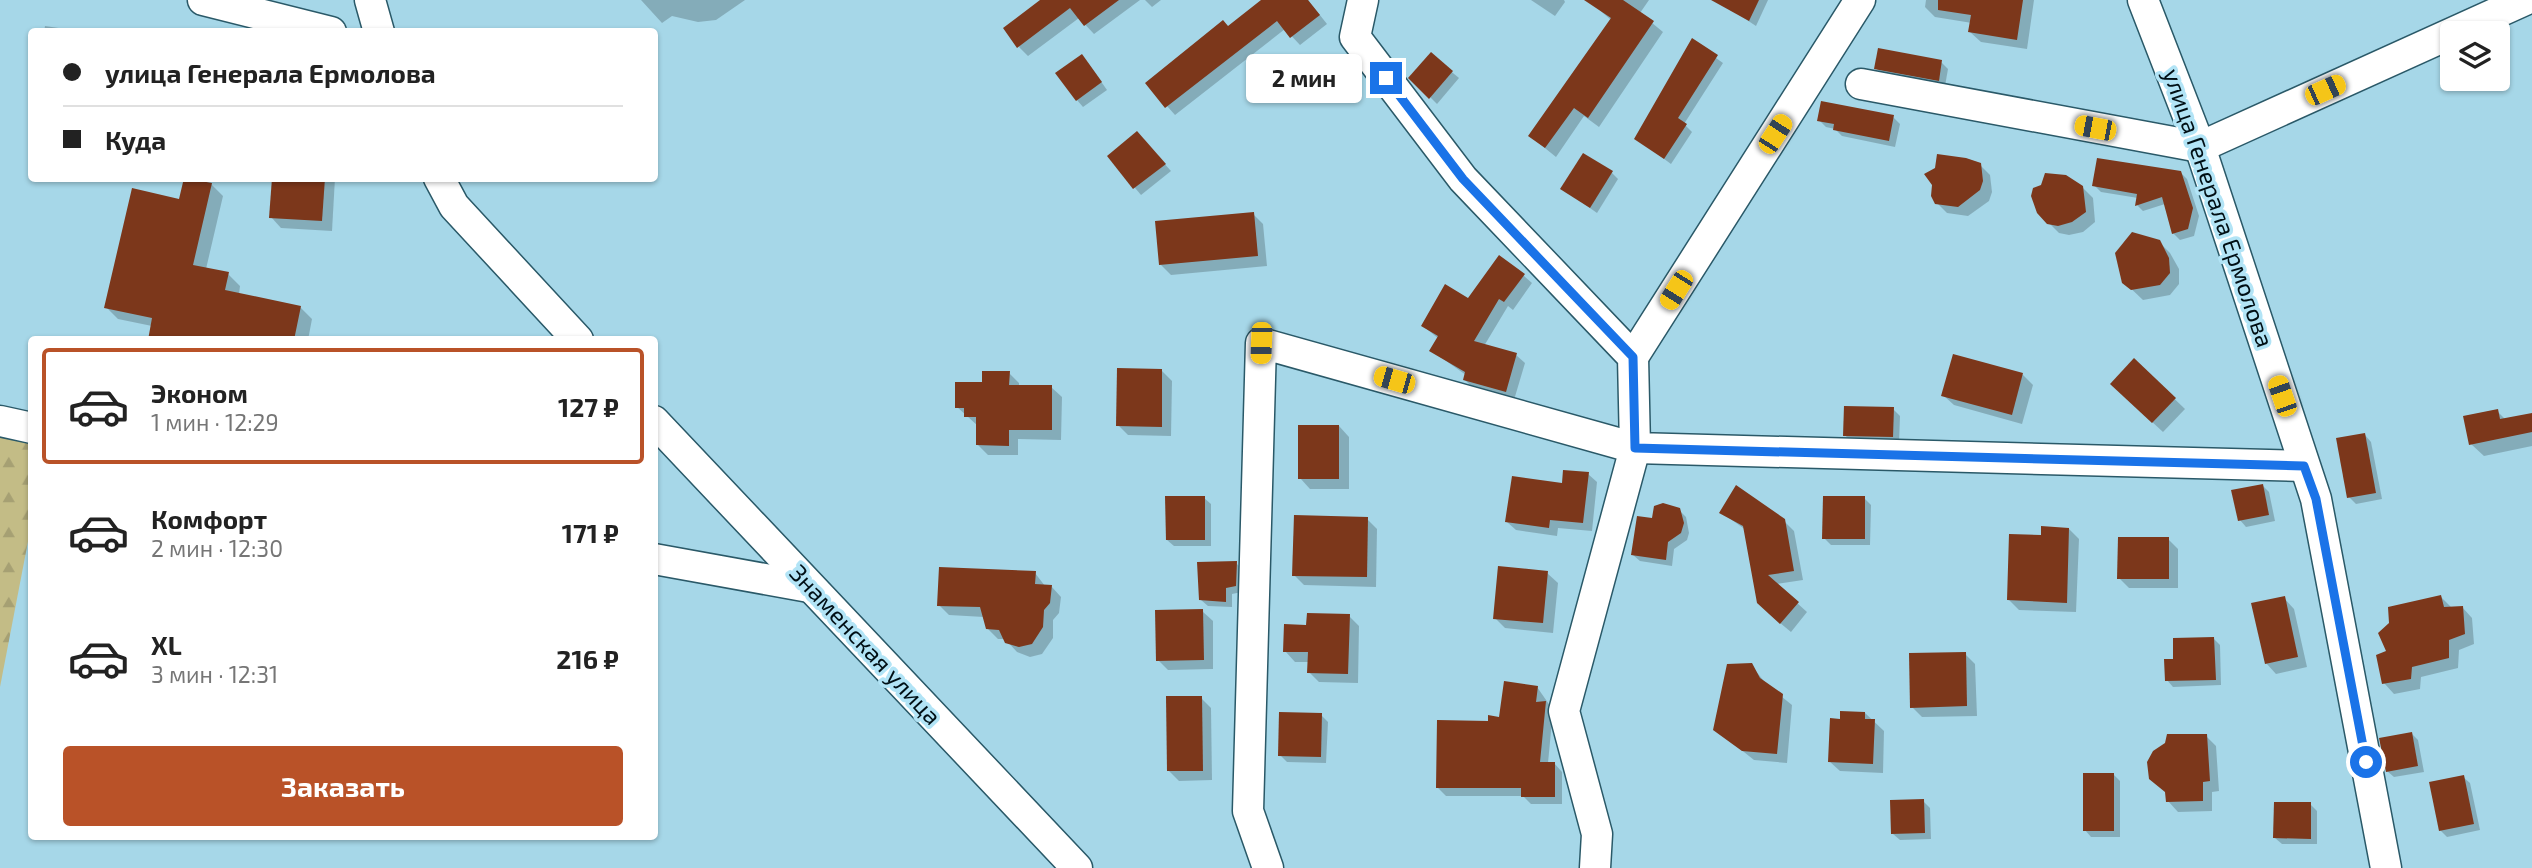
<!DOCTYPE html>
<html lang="ru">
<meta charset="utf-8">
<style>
:root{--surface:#fff;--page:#f6f6f6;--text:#222;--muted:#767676;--line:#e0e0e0;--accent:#b95228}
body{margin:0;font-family:"Exo 2",sans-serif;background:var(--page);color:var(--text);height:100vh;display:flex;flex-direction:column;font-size:26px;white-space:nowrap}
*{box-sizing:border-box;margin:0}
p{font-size:23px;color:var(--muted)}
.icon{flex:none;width:38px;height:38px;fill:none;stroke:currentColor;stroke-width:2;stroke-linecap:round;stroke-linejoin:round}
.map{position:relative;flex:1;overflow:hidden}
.drawer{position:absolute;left:28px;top:336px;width:630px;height:504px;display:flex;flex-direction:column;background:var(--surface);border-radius:7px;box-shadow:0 2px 5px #0004}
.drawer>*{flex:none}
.guide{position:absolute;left:28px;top:28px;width:630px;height:154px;border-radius:7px;box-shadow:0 2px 5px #0004;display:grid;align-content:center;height:154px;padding:0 35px;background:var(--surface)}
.tools{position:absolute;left:2440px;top:21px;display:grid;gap:14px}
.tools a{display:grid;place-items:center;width:70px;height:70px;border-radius:7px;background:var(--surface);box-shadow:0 2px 5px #0004;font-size:35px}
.end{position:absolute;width:32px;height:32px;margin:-16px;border:9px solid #1a73e8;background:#fff;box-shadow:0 0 0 4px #fff}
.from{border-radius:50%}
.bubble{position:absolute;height:49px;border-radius:7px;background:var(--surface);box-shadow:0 2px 5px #0004;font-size:23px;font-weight:700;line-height:49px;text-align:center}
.car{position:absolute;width:21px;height:42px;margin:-21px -10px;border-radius:9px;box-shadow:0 0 5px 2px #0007;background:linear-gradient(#f5c518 24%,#345 0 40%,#f5c518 0 76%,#345 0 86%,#f5c518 0)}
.guide b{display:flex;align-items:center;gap:24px;height:66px;font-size:26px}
.guide b+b{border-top:2px solid var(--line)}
.guide i{width:18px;height:18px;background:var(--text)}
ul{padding:12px 0 0;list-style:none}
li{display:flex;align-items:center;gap:21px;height:116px;margin:0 14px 10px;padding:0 21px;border:4px solid transparent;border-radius:7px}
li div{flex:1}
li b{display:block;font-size:26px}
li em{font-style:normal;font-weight:700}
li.active{border-color:var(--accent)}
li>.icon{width:63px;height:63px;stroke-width:1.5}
.action{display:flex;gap:14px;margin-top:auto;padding:14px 35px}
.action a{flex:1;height:80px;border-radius:7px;background:var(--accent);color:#fff;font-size:28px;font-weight:700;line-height:80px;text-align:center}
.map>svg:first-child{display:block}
.forest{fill:url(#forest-firs)}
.shadow{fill:#0003}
.building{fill:#7c371b}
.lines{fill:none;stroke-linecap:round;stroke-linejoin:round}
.minor-casing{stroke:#2a5968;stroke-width:33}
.minor{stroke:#fff;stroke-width:30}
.route{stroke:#1a73e8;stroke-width:9}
.labels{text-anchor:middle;stroke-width:7;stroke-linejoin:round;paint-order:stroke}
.street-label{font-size:24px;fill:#000f15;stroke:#b2e4f6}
</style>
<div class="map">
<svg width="2532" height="868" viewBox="0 0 2532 868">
<defs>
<pattern id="forest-firs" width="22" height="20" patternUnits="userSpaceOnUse" patternTransform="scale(1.75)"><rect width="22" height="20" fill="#c3bc86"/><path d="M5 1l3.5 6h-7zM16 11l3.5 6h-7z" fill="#a6a073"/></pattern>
</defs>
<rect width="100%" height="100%" fill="#a6d7e8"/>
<!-- forest -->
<path class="forest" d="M0,433L32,442L31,526L0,687Z"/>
<!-- shadow -->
<g class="shadow">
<path d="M641,0H745L716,20L698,22L672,16L662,23Z"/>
<path d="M1043,0H1140L1094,34L1079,18L1028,56L1019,47Z"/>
<path d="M1145,0H1161L1152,7Z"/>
<path d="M1264,0H1308L1327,24L1300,45L1285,29L1175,115L1167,106L1228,28Z"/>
<path d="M1531,0H1564L1565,2L1555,16Z"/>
<path d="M1599,0H1649L1640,13L1663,32L1599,127L1584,116L1556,157L1530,136L1611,20L1595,6Z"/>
<path d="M1734,0H1768L1756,26L1730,9Z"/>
<path d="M1926,0H2034L2027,49L1981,42L1970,32L1972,23L1935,17L1925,7Z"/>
<path d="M45,26L86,32H44Z"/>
<path d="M1692,41L1723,63L1684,124L1692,132L1671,164L1637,139Z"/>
<path d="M1431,55L1459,78L1437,104L1411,78Z"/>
<path d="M1941,62L1948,69L1945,86L1883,75L1876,68Z"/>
<path d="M1088,63L1107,90L1083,107L1077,100Z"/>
<path d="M1893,117L1900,124L1895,147L1842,136L1835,129L1826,127L1819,120Z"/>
<path d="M1143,140L1171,171L1141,195L1109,157Z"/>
<path d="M1980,165L1990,175L1992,192L1989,201L1968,216L1947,213L1936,202Z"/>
<path d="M2180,172L2187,179L2199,216L2194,236L2180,240L2173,233L2165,204L2143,211L2137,205L2138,198L2101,192L2094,185Z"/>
<path d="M1612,173L1618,179L1597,213L1563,189Z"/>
<path d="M274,178H335L332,231L281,228L271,217Z"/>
<path d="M211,184L223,196L206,269L228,274L240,286L239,294L300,307L312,319L308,340H149L152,326L118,319L106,307L181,201Z"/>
<path d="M2082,187L2093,198L2095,222L2083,232L2069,235L2059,233L2038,212Z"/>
<path d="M1253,214L1263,224L1267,266L1171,275L1160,264Z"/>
<path d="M2159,242L2170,253L2179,269V284L2170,295L2143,300L2124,282Z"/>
<path d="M1523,275L1532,283L1513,310L1508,306L1484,346L1516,355L1525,363L1514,400L1473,388L1465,380L1466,375L1432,351L1439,339L1423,326Z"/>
<path d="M1954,356L2023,375L2033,385L2022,424L1954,405L1943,395Z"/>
<path d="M2134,360L2185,409L2163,432L2122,394Z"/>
<path d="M1162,371L1172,381L1171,436L1128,435L1118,425Z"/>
<path d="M1009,373L1019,383V387H1051L1062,397L1061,440L1018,439V455H988L978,445V426L957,407L984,384Z"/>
<path d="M1893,409L1900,416L1899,443L1851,442L1845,435Z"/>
<path d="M2497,411L2506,420L2532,415V446L2484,456L2471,444Z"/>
<path d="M1339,426L1349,437V489H1310L1300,478Z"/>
<path d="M2365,435L2371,442L2382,499L2356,504L2349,497Z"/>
<path d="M1588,474L1597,482L1592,531L1558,528L1557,536L1516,530L1507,522L1563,485Z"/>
<path d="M2262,485L2269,492L2275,521L2246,527L2240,520Z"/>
<path d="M1204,498L1211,504V546H1174L1167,540Z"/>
<path d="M1864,498L1871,505L1870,545H1831L1824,538Z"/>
<path d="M1679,510L1686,517L1689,533L1687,540L1674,549L1672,566L1640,561L1633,555L1654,520Z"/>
<path d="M1722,513L1784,521L1794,531L1803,580L1776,584L1807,612L1791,632L1768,613L1746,530Z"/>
<path d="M1367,519L1377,529L1376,587L1304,585L1294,575Z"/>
<path d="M2069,529L2079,539L2076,612L2019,610L2009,600L2042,537Z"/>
<path d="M2168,539L2178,549V588H2129L2119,578Z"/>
<path d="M1236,563L1243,570L1242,592L1232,594V607L1208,606L1201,600Z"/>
<path d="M1035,573L1045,586H1051L1061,597L1059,613L1053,620V638L1042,654L1030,657L1017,652L1005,639H998L988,629L984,617L949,615L939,605Z"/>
<path d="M1547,573L1558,583L1553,633L1505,628L1495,618Z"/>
<path d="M2441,597L2451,607H2462L2472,618L2474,644L2459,650L2458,668L2421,677L2420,689L2394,694L2384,683L2389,653Z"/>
<path d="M2284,598L2294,609L2307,667L2276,674L2266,663Z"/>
<path d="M1202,611L1213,621V669L1168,670L1158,660Z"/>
<path d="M1349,616L1359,626L1358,683L1319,682L1309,672V662H1295L1285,651L1308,627Z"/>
<path d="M2214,639L2220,645L2221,685L2173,687L2167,680Z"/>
<path d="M1965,654L1975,664L1977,716L1922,717L1912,707Z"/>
<path d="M1751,665L1767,685L1792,705L1787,763L1754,760L1715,729Z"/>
<path d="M1537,687L1553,710L1548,763H1554L1562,772V804H1531L1523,796H1446L1438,788L1489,723L1501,719Z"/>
<path d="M1201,698L1211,708L1212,780L1179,781L1168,770Z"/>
<path d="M1865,713L1884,731L1883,773L1840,771L1829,761L1842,720Z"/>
<path d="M1321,715L1328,722L1326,763L1287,762L1280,755Z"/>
<path d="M2412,734L2418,740L2424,772L2394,777L2387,771Z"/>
<path d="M2206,736L2216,746L2219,791L2212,792V811L2178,812L2168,801L2167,793L2151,779Z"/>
<path d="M2114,775L2120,781V837H2091L2085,830Z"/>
<path d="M2463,777L2470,783L2480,830L2447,837L2440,830Z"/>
<path d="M1923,801L1930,808L1931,839L1900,840L1893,834Z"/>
<path d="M2310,804L2317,811V844H2282L2275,838Z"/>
</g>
<!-- building -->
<g class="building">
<path d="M1040,0H1119L1084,26L1070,8L1017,48L1003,28Z"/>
<path d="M1261,0H1308L1320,15L1290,38L1277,21L1165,108L1145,83L1223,20L1228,26Z"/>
<path d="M1584,0H1623L1654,21L1588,118L1574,108L1545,148L1528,136L1611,18Z"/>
<path d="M1711,0H1759L1749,21Z"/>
<path d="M1938,0H2023L2017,40L1968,32L1971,15L1938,10Z"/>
<path d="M1692,38L1718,55L1678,118L1687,124L1664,159L1634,139Z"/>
<path d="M1878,48L1942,60L1939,81L1874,69Z"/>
<path d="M1431,52L1453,71L1429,99L1408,78Z"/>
<path d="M1082,54L1102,82L1076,101L1055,73Z"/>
<path d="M1821,101L1894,115L1889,141L1833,130L1834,124L1817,121Z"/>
<path d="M1137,131L1166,164L1133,189L1107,156Z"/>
<path d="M1583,153L1613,171L1590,208L1560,189Z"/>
<path d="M1937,154L1966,158L1981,163L1983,181L1980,190L1958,207L1935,204L1931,196L1932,185L1924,174L1935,168Z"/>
<path d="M2097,158L2181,171L2193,208L2188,229L2172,234L2162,197L2135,206L2137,194L2092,186Z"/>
<path d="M2045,173L2066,175L2083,186L2086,212L2072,222L2058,226L2047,224L2037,213L2031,196L2033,188L2041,185Z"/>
<path d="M184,178L212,183L193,265L229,272L225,290L301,306L294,340H148L152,318L104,308L132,188L179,199Z"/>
<path d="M272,178H325L322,221L269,218Z"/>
<path d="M1254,212L1258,256L1159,265L1155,221Z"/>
<path d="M2132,232L2160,240L2169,258L2170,273L2160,285L2131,290L2122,283L2115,253Z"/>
<path d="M1499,255L1525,274L1504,302L1499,299L1474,341L1517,353L1506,392L1463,380L1465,372L1429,351L1438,336L1421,326L1445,284L1468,298Z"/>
<path d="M1953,354L2023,373L2012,415L1941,396Z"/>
<path d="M2134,358L2176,398L2152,423L2110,384Z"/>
<path d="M1117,368L1162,369V427L1116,426Z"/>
<path d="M982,371H1010L1009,385H1052V430H1009V446L976,445V417H964V408H955V382H982Z"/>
<path d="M1844,406L1894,407L1893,437L1843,436Z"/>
<path d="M2498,409L2500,419L2532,413V432L2469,445L2463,416Z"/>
<rect x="1298" y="425" width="41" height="54"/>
<path d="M2365,433L2376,493L2347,498L2336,438Z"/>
<path d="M1563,470L1589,472L1583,523L1550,520L1549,528L1505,522L1512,476L1562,483Z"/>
<path d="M2263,484L2269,515L2238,521L2231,490Z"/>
<path d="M1736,485L1785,519L1794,571L1768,575L1799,602L1780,624L1757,603L1743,526L1719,513Z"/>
<path d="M1165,496H1205V540H1166Z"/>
<path d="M1823,496H1865V539H1822Z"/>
<path d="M1663,503L1680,508L1684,523L1681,533L1668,542L1666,560L1631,555L1637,516L1652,518L1654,506Z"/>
<path d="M1294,515L1368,517L1367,577L1292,576Z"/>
<path d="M2041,526L2069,528L2067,603L2007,600L2009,534L2041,535Z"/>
<path d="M2118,537H2169V579H2117Z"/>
<path d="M1237,561L1236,586L1226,588V602L1199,600L1197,562Z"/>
<path d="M1498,566L1548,571L1543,623L1493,619Z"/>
<path d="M939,567L1036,571L1035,584L1052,585L1050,603L1044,610L1043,627L1032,644L1019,647L1005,643L999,630L986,629L980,607L937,606Z"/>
<path d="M2441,595L2444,607L2463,606L2465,634L2449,640V658L2412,667L2411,679L2382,684L2376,655L2386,651L2378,633L2389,623L2388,607Z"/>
<path d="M2285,596L2298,657L2265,664L2251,603Z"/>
<path d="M1203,609L1204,660L1156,661L1155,610Z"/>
<path d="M1307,613L1350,614L1348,674L1307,673L1308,652H1283L1284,624L1306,625Z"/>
<path d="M2214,637L2216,680L2165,681L2164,659H2173V638Z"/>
<path d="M1966,652L1967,706L1910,708L1909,653Z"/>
<path d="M1752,663L1760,678L1783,694L1777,754L1742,751L1713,730L1727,664Z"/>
<path d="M1504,681L1538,686L1536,702L1546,701L1540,762H1555V797H1521V788H1436L1437,720L1488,721V715L1499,717Z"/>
<path d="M1166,696H1202L1203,771H1167Z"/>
<path d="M1840,711L1865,712V719H1875L1873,764L1828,762L1830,718L1840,719Z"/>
<path d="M1279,712L1322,713L1321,757L1278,756Z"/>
<path d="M2412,732L2418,766L2386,772L2379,738Z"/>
<path d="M2167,734H2207L2210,781L2203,782V801L2166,802L2165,792L2149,779L2147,762L2153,751L2165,743Z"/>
<rect x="2083" y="773" width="31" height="58"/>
<path d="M2464,775L2474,824L2439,831L2429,782Z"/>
<path d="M1924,799L1925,833L1891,834L1890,800Z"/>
<path d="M2274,802H2311V839L2273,838Z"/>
</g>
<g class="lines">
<!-- minor casing -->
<g class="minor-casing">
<g id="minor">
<path d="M203,0L331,32"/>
<path d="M370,0L379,32"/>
<path d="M1363,0L1355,37L1463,179L1633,357L1635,448L2304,466"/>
<path d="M2143,0L2200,147L2316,499L2386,868"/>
<path d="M1861,84L2200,147L2525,0"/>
<path d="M439,178L454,206L578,340"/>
<path d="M1633,357L1860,0"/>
<path d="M0,421L32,428"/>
<path d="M654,421L1077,868"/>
<path d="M654,559L809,587"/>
<path d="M1268,868L1248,811L1261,343L1635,448L1564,711L1597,834L1595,868"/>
</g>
</g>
<!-- minor -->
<use href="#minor" class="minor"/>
</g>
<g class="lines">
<!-- route -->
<path class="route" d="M1386,78L1463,179L1633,357L1635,448L2304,466L2316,499L2366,762"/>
</g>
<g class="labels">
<!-- street labels -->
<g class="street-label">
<text transform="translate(2218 208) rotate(71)" y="8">улица Генерала Ермолова</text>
<text transform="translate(865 645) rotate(47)" y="8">Знаменская улица</text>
</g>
</g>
</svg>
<div class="tools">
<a><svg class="icon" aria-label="layers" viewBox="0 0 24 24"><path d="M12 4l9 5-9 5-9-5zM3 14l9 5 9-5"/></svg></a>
</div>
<i class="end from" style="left:2366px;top:762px"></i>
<i class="end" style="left:1386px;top:78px"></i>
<div class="bubble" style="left:1246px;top:54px;width:116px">2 мин</div>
<i class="car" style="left:2325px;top:90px;rotate:66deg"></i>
<i class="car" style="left:2095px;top:128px;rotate:281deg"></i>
<i class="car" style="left:1775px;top:134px;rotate:33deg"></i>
<i class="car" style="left:1676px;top:290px;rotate:212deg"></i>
<i class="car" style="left:1261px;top:343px;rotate:182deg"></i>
<i class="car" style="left:1394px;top:380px;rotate:286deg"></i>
<i class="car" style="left:2282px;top:396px;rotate:341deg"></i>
<div class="guide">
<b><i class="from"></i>улица Генерала Ермолова</b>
<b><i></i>Куда</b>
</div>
<section class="drawer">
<ul>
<li class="active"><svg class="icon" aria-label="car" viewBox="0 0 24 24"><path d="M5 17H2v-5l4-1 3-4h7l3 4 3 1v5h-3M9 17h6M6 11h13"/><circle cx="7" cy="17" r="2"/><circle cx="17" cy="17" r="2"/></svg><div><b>Эконом</b><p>1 мин · 12:29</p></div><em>127 ₽</em></li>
<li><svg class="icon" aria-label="car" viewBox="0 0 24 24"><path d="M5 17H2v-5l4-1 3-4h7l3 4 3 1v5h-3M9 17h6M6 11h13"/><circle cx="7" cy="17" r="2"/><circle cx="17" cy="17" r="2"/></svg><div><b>Комфорт</b><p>2 мин · 12:30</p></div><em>171 ₽</em></li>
<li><svg class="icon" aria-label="car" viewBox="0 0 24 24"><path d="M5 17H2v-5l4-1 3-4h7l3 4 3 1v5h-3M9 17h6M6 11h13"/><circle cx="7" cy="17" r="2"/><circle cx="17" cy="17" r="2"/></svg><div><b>XL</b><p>3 мин · 12:31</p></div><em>216 ₽</em></li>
</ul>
<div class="action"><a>Заказать</a></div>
</section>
</div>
